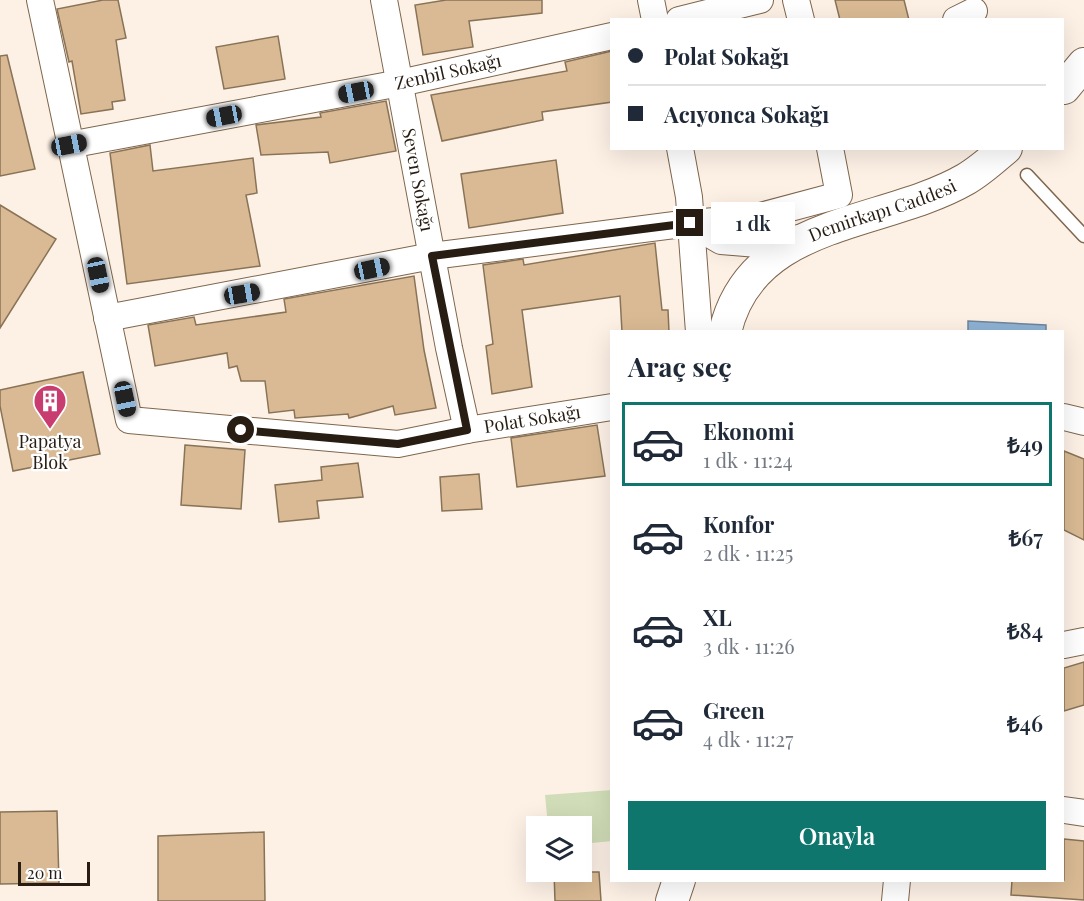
<!DOCTYPE html>
<html lang="tr">
<meta charset="utf-8">
<style>
:root{--surface:#fff;--page:#f6f6f7;--text:#1f2937;--muted:#747a83;--line:#e0e1e3;--accent:#0f766e}
body{margin:0;font-family:"Playfair Display",serif;background:var(--page);color:var(--text);height:100vh;display:flex;flex-direction:column;font-size:22px;white-space:nowrap}
*{box-sizing:border-box;margin:0}
p{font-size:20px;color:var(--muted)}
.icon{flex:none;width:33px;height:33px;fill:none;stroke:currentColor;stroke-width:2;stroke-linecap:round;stroke-linejoin:round}
.map{position:relative;flex:1;overflow:hidden}
.details{position:absolute;left:610px;top:330px;width:454px;height:552px;display:flex;flex-direction:column;background:var(--surface);border-radius:0px;box-shadow:0 6px 24px #0002}
.details>*{flex:none}
.guide{position:absolute;left:610px;top:18px;width:454px;height:132px;border-radius:0px;box-shadow:0 6px 24px #0002;display:grid;align-content:center;height:132px;padding:0 18px;background:var(--surface)}
.tools{position:absolute;left:526px;top:816px;display:grid;gap:12px}
.tools a{display:grid;place-items:center;width:66px;height:66px;border-radius:0px;background:var(--surface);box-shadow:0 6px 24px #0002;font-size:30px}
.scale{position:absolute;left:18px;bottom:15px;width:72px;box-sizing:border-box;padding-left:6px;border:3px solid #281d13;border-top:0;font-size:16px;line-height:21px;white-space:nowrap;color:#281d13;-webkit-text-stroke:4px #fff;paint-order:stroke}
.end{position:absolute;width:27px;height:27px;margin:-14px;border:8px solid #281d13;background:#fff;box-shadow:0 0 0 3px #fff}
.from{border-radius:50%}
.bubble{position:absolute;height:42px;border-radius:0px;background:var(--surface);box-shadow:0 6px 24px #0002;font-size:20px;font-weight:600;line-height:42px;text-align:center}
.car{position:absolute;width:18px;height:36px;margin:-18px -9px;border-radius:8px;box-shadow:0 0 4px 2px #0007;background:linear-gradient(#222 24%,#8ab4d8 0 40%,#222 0 76%,#8ab4d8 0 86%,#222 0)}
.guide b{display:flex;align-items:center;gap:21px;height:57px;font-size:22px}
.guide b+b{border-top:2px solid var(--line)}
.guide i{width:15px;height:15px;background:var(--text)}
ul{padding:0;list-style:none}
li{display:flex;align-items:center;gap:18px;height:84px;margin:0 12px 9px;padding:0 6px;border:3px solid transparent;border-radius:0px}
li div{flex:1}
li b{display:block;font-size:22px}
li em{font-style:normal;font-weight:600}
li.current{border-color:var(--accent)}
li>.icon{width:54px;height:54px;stroke-width:1.5}
h2{padding:0 18px;font-size:27px;line-height:72px}
.button{display:flex;gap:12px;margin-top:auto;padding:12px 18px}
.button a{flex:1;height:69px;border-radius:0px;background:var(--accent);color:#fff;font-size:24px;font-weight:600;line-height:69px;text-align:center}
.map>svg:first-child{display:block}
.green{fill:#d1ddb8}
.water{fill:#8eb2d4;stroke:#6f859a;stroke-width:1.5}
.building{fill:#d9ba94;stroke:#897357;stroke-width:1.5}
.lines{fill:none;stroke-linecap:round;stroke-linejoin:round}
.service-casing{stroke:#7f664d;stroke-width:15}
.minor-casing{stroke:#7f664d;stroke-width:28}
.tertiary-casing{stroke:#7f664d;stroke-width:34}
.service{stroke:#fff;stroke-width:12}
.minor{stroke:#fff;stroke-width:26}
.tertiary{stroke:#fff;stroke-width:32}
.route{stroke:#281d13;stroke-width:8}
.labels{text-anchor:middle;stroke-width:4.5;stroke-linejoin:round;paint-order:stroke}
.street-label{font-size:18px;fill:#281d13;stroke:#fff}
.poi-label{font-size:18px;fill:#281d13;stroke:#fff}
</style>
<div class="map">
<svg width="1084" height="901" viewBox="0 0 1084 901">
<rect width="100%" height="100%" fill="#fdf1e6"/>
<!-- green -->
<path class="green" d="M612,790V841L582,844V826H548L545,795Z"/>
<!-- water -->
<path class="water" d="M968,321L1046,325V331H968Z"/>
<!-- building -->
<g class="building">
<path d="M103,0H118L126,38L116,40L125,100L112,102L113,109L81,114L72,61L69,62L57,9Z"/>
<path d="M446,0H542V13L469,21L473,47L423,55L415,5Z"/>
<path d="M835,0H904L909,20H840Z"/>
<path d="M278,36L285,79L224,89L216,47Z"/>
<path d="M612,51V102L542,112L543,120L442,141L431,95L567,71L565,62Z"/>
<path d="M7,55L35,169L0,176V56Z"/>
<path d="M386,101L396,151L330,163L328,152L261,155L256,125L321,117L320,113Z"/>
<path d="M150,145L153,171L253,158L257,193L246,195L260,266L127,284L110,153Z"/>
<path d="M556,160L563,213L469,228L461,174Z"/>
<path d="M0,205L56,239L0,328Z"/>
<path d="M655,243L662,310H668L669,332H622L620,296L522,310L532,387L492,394L486,346L493,344L483,265L523,259L524,265Z"/>
<path d="M414,276L424,350L436,408L395,415L393,406L349,418L348,414L295,418L294,410L269,413L265,381H241L237,366L229,368L227,353L155,366L148,325L194,317L196,325L286,312L284,299Z"/>
<path d="M83,372L100,454L13,471L0,406V390Z"/>
<path d="M597,425L605,476L517,487L511,438Z"/>
<path d="M185,445L245,450L241,509L181,505Z"/>
<path d="M1064,451L1084,459V540L1064,530Z"/>
<path d="M358,463L363,497L317,501L319,518L279,522L275,485L322,480L321,467Z"/>
<path d="M479,474L482,509L442,511L440,477Z"/>
<path d="M1084,662V705L1064,711V668Z"/>
<path d="M57,811L59,883L0,884V812Z"/>
<path d="M264,832L265,901H158V836Z"/>
<path d="M1064,839L1084,841V900L1011,895L1012,880H1064Z"/>
<path d="M554,872H599L601,901H555Z"/>
</g>
<g class="lines">
<!-- service casing -->
<g class="service-casing">
<path id="service" d="M1027,175L1084,236"/>
</g>
<!-- minor casing -->
<g class="minor-casing">
<g id="minor">
<path id="s1" d="M40,0L129,420L398,444L467,430L612,407"/>
<path id="s2" d="M384,0L449,348L467,430"/>
<path d="M651,0L655,20"/>
<path d="M796,0L801,20"/>
<path d="M679,20L760,0"/>
<path d="M956,20L974,11"/>
<path id="s3" d="M69,145L400,83L612,36"/>
<path d="M680,148L689,197L699,332"/>
<path d="M690,223L721,241L758,244L801,238"/>
<path d="M107,318L432,256L690,223L753,218L839,195L830,148"/>
<path d="M1064,417L1084,422"/>
<path d="M1064,645L1084,641"/>
<path d="M1064,810L1084,813"/>
<path d="M895,901L897,880"/>
</g>
</g>
<!-- tertiary casing -->
<g class="tertiary-casing">
<g id="tertiary">
<path d="M1064,88L1084,64"/>
<path id="s4" d="M725,332C751,218 883,227 966,179C980,171 993,159 1006,148"/>
<path d="M672,901L679,880"/>
</g>
</g>
<!-- service -->
<use href="#service" class="service"/>
<!-- minor -->
<use href="#minor" class="minor"/>
<!-- tertiary -->
<use href="#tertiary" class="tertiary"/>
</g>
<g class="lines">
<!-- route -->
<path class="route" d="M241,430L398,444L467,430L432,256L690,223"/>
</g>
<!-- icons -->
<defs>
<g id="building-pin" transform="scale(1.725)"><path d="M0 17L-7.5 6A9.5 9.5 0 1 1 7.5 6Z" fill="#c93c6f" stroke="#fff"/><path d="M-4-6H4V6H1V3H-1V6H-4ZM-2.5-4.3h1.7v1.8h-1.7ZM.8-4.3h1.7v1.8H.8ZM-2.5-1h1.7V.8h-1.7ZM.8-1h1.7V.8H.8Z" fill="#fff"/></g>
</defs>
<g fill-rule="evenodd">
<use href="#building-pin" x="50" y="401"/>
</g>
<g class="labels">
<!-- street labels -->
<g class="street-label">
<text dy="6" stroke="none"><textPath href="#s3" startOffset="386">Zenbil Sokağı</textPath></text>
<text dy="6" stroke="none"><textPath href="#s2" startOffset="183">Seven Sokağı</textPath></text>
<text dy="6" stroke="none"><textPath href="#s4" startOffset="210">Demirkapı Caddesi</textPath></text>
<text dy="6" stroke="none"><textPath href="#s1" startOffset="836">Polat Sokağı</textPath></text>
</g>
<!-- poi labels -->
<g class="poi-label">
<text x="50" y="448">Papatya<tspan x="50" dy="21">Blok</tspan></text>
</g>
</g>
</svg>
<div class="tools">
<a><svg class="icon" aria-label="layers" viewBox="0 0 24 24"><path d="M12 4l9 5-9 5-9-5zM3 14l9 5 9-5"/></svg></a>
</div>
<div class="scale">20 m</div>
<i class="end from" style="left:241px;top:430px"></i>
<i class="end" style="left:690px;top:223px"></i>
<div class="bubble" style="left:711px;top:202px;width:84px">1 dk</div>
<i class="car" style="left:356px;top:92px;rotate:259deg"></i>
<i class="car" style="left:224px;top:116px;rotate:259deg"></i>
<i class="car" style="left:69px;top:145px;rotate:79deg"></i>
<i class="car" style="left:372px;top:269px;rotate:78deg"></i>
<i class="car" style="left:98px;top:275px;rotate:168deg"></i>
<i class="car" style="left:242px;top:294px;rotate:80deg"></i>
<i class="car" style="left:125px;top:399px;rotate:168deg"></i>
<div class="guide">
<b><i class="from"></i>Polat Sokağı</b>
<b><i></i>Acıyonca Sokağı</b>
</div>
<section class="details">
<h2>Araç seç</h2>
<ul>
<li class="current"><svg class="icon" aria-label="car" viewBox="0 0 24 24"><path d="M5 17H2v-5l4-1 3-4h7l3 4 3 1v5h-3M9 17h6M6 11h13"/><circle cx="7" cy="17" r="2"/><circle cx="17" cy="17" r="2"/></svg><div><b>Ekonomi</b><p>1 dk · 11:24</p></div><em>₺49</em></li>
<li><svg class="icon" aria-label="car" viewBox="0 0 24 24"><path d="M5 17H2v-5l4-1 3-4h7l3 4 3 1v5h-3M9 17h6M6 11h13"/><circle cx="7" cy="17" r="2"/><circle cx="17" cy="17" r="2"/></svg><div><b>Konfor</b><p>2 dk · 11:25</p></div><em>₺67</em></li>
<li><svg class="icon" aria-label="car" viewBox="0 0 24 24"><path d="M5 17H2v-5l4-1 3-4h7l3 4 3 1v5h-3M9 17h6M6 11h13"/><circle cx="7" cy="17" r="2"/><circle cx="17" cy="17" r="2"/></svg><div><b>XL</b><p>3 dk · 11:26</p></div><em>₺84</em></li>
<li><svg class="icon" aria-label="car" viewBox="0 0 24 24"><path d="M5 17H2v-5l4-1 3-4h7l3 4 3 1v5h-3M9 17h6M6 11h13"/><circle cx="7" cy="17" r="2"/><circle cx="17" cy="17" r="2"/></svg><div><b>Green</b><p>4 dk · 11:27</p></div><em>₺46</em></li>
</ul>
<div class="button"><a>Onayla</a></div>
</section>
</div>
